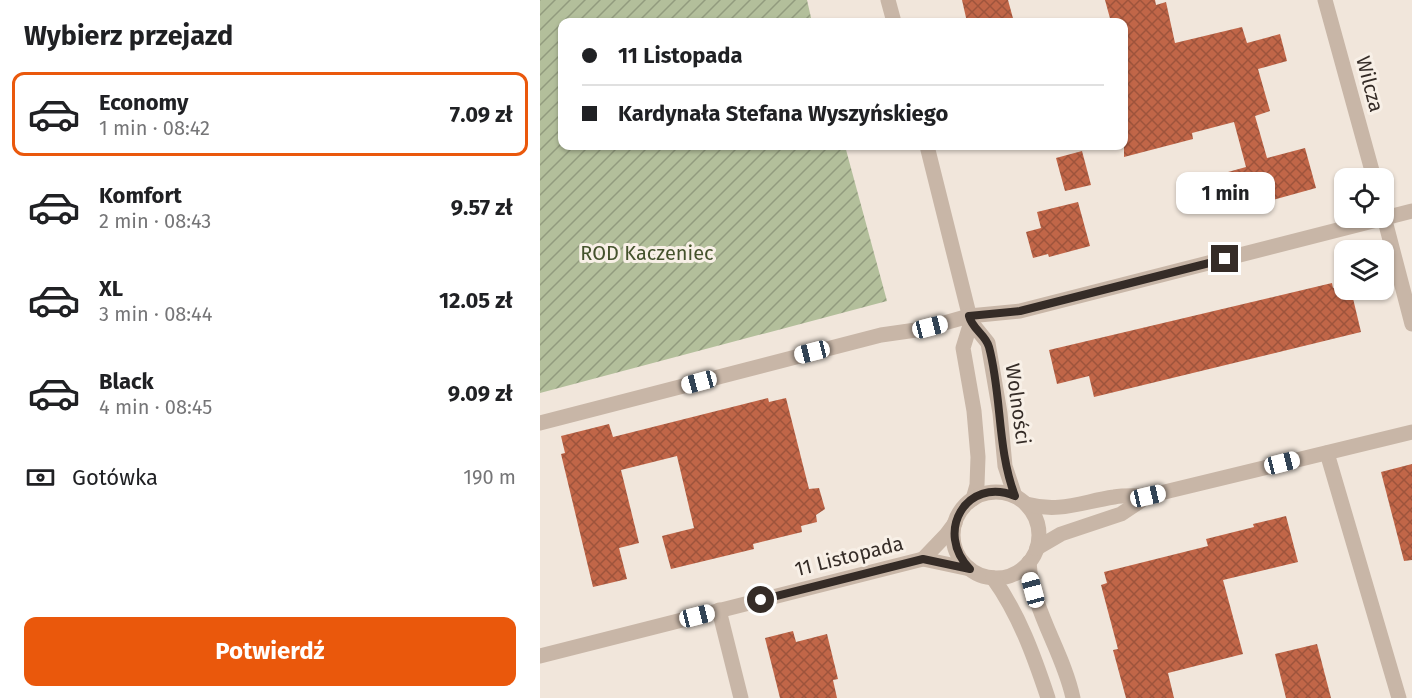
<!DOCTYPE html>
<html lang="pl">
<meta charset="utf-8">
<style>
:root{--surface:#fff;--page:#f2f2f2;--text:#202124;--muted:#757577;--line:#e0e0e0;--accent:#ea580c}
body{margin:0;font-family:"Fira Sans",sans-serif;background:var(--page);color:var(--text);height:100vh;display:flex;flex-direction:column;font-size:22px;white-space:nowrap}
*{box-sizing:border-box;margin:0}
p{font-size:20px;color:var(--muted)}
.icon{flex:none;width:33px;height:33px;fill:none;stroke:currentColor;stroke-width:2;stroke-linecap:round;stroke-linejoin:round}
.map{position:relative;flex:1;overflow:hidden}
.panel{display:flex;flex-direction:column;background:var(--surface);width:540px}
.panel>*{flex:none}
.guide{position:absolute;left:18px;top:18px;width:570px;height:132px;border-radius:12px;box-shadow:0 2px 4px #0004;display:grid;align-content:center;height:132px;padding:0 24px;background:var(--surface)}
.controls{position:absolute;left:794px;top:168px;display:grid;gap:12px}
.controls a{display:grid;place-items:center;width:60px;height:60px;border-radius:12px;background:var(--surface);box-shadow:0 2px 4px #0004;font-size:30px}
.end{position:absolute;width:27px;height:27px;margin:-14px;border:8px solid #352c27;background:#fff;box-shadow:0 0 0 3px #fff}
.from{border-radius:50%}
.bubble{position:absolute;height:42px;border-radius:12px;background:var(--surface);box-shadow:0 2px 4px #0004;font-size:20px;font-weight:700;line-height:42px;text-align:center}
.car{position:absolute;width:18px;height:36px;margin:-18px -9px;border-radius:8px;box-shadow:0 0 4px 2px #0007;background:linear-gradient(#fff 24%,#345 0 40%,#fff 0 76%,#345 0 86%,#fff 0)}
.guide b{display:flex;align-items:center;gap:21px;height:57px;font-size:22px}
.guide b+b{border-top:2px solid var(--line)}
.guide i{width:15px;height:15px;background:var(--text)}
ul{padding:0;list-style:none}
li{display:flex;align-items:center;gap:18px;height:84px;margin:0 12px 9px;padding:0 12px;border:3px solid transparent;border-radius:12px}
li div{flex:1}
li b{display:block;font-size:22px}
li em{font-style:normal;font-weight:700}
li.selected{border-color:var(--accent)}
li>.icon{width:54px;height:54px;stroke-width:1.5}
h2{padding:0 24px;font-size:27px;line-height:72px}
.pay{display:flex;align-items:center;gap:15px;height:66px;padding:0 24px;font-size:22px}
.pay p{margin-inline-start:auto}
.primary-button{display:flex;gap:12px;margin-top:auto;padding:12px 24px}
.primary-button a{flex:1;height:69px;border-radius:12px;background:var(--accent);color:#fff;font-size:24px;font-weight:700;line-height:69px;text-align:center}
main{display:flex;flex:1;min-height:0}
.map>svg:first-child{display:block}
.garden{fill:url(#garden-furrows)}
.building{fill:url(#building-cross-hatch)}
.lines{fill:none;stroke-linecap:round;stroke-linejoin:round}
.minor{stroke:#c8b6a7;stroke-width:15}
.route{stroke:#352c27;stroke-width:8}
.labels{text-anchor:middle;stroke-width:6;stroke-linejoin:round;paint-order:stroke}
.street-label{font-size:20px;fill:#352c27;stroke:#f8f0e7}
.park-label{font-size:20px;fill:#44522c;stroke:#f8f0e7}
</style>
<main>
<section class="panel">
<h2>Wybierz przejazd</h2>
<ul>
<li class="selected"><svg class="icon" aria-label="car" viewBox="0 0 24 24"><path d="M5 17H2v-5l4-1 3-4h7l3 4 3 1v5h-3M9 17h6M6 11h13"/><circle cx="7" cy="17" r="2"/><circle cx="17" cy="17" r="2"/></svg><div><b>Economy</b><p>1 min · 08:42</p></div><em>7.09 zł</em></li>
<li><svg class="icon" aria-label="car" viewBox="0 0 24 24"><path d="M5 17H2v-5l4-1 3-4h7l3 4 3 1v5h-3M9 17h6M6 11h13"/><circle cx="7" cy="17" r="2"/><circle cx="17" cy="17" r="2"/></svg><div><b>Komfort</b><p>2 min · 08:43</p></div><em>9.57 zł</em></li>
<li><svg class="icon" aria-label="car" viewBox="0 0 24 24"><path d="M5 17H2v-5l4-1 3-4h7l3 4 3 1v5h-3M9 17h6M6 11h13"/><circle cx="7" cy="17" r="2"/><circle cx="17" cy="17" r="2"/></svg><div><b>XL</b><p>3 min · 08:44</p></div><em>12.05 zł</em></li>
<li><svg class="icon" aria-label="car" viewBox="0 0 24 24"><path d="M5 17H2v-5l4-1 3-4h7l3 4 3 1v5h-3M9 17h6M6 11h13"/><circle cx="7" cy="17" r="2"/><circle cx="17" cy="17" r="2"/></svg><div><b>Black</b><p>4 min · 08:45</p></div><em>9.09 zł</em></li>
</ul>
<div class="pay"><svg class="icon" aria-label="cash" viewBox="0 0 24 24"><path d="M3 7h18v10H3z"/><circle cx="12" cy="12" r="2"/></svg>Gotówka<p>190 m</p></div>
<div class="primary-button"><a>Potwierdź</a></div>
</section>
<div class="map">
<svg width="872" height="698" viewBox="0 0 872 698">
<defs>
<pattern id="garden-furrows" width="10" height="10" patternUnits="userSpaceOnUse" patternTransform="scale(1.5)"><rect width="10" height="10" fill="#b3bf9b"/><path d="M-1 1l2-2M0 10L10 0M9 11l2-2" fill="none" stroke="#929b7e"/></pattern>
<pattern id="building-cross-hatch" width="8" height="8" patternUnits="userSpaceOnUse" patternTransform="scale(1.5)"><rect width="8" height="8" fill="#c16648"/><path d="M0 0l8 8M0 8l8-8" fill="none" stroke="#9e543c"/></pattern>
</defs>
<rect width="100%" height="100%" fill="#f1e6db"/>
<!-- garden -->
<path class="garden" d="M0,0H267L272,22H22V146H305L347,301L0,393Z"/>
<!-- building -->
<g class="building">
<path d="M422,0H468L474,22H427Z"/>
<path d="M565,0H615L616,5L626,2L635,43L702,27L707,43L740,34L747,61L718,69L730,111L715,116L727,158L765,148L776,188L725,202H712L699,196L693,187L688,172L706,167L694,122L652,133L653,139L584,157V22H571Z"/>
<path d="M542,151L551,185L525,191L516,158Z"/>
<path d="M538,202L550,246L509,257L508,254L493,258L486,232L501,228L497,212Z"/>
<path d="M792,283L793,288L804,285V290H811L821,332L554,397L549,376L517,384L509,350Z"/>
<path d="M228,398L229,402L246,398L269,489L279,488L285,509L276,515L277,522L261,526L262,532L213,544L214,549L131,569L122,536L154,528L137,456L81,470L99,543L79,548L87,579L53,587L21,454L25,453L21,436L69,424L73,437Z"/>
<path d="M872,464V560L864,561L841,472Z"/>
<path d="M746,516L758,562L683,580L703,654L628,673L634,698H586L573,650L578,649L561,585L567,583L564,572L668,546L666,539L714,527L713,524Z"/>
<path d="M253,631L256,642L287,634L298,679L293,680L297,698H240L225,638Z"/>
<path d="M777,644L791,698H746L735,654Z"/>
</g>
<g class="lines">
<!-- minor -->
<g class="minor">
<path d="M348,0L354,22"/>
<path d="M785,0L834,178"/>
<path d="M387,146L431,322L448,343L460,413L465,466L475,496"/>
<path d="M843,213L872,324"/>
<path d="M431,322L423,348L434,411L438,457L437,485L433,499"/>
<path d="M0,423L341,335L383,329L429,316L480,311L872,211"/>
<path d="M787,453L859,698"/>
<circle cx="456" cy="535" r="43"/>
<path d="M486,504C520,513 541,502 574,497C585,495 597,496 608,496L872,432"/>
<path d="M497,548L521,534L581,514L608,496"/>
<path d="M383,559L406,535L415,523"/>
<path d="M489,562C492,611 523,651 533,698"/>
<path d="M453,578C479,614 494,656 508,698"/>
<path d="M179,610L201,698"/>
<path d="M0,656L383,559L430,569"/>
</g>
</g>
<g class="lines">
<!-- route -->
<path class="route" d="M221,600L383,559L430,569C394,533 426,476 475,496C457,449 462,396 449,347C446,335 432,329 429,316L480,311L685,259"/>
</g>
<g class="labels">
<!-- street labels -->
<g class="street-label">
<text transform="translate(830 84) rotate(75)" y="7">Wilcza</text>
<text transform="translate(478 404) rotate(82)" y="7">Wolności</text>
<text transform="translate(309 556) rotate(-14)" y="7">11 Listopada</text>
</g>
<!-- park labels -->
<g class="park-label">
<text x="107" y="260">ROD Kaczeniec</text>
</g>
</g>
</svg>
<div class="controls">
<a><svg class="icon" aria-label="locate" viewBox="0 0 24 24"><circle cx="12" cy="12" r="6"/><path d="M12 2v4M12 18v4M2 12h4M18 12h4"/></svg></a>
<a><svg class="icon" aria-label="layers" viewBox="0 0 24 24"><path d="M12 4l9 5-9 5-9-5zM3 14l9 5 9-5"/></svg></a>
</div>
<i class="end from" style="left:221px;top:600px"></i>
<i class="end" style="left:685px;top:259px"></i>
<div class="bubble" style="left:636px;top:172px;width:99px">1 min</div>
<i class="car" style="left:390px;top:327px;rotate:76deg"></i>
<i class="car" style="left:272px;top:352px;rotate:256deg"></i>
<i class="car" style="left:159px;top:382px;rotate:255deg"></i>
<i class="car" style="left:742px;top:463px;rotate:76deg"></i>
<i class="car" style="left:608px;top:496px;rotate:77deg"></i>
<i class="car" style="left:493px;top:590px;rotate:345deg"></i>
<i class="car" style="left:157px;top:616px;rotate:76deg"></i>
<div class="guide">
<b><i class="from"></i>11 Listopada</b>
<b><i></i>Kardynała Stefana Wyszyńskiego</b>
</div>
</div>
</main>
